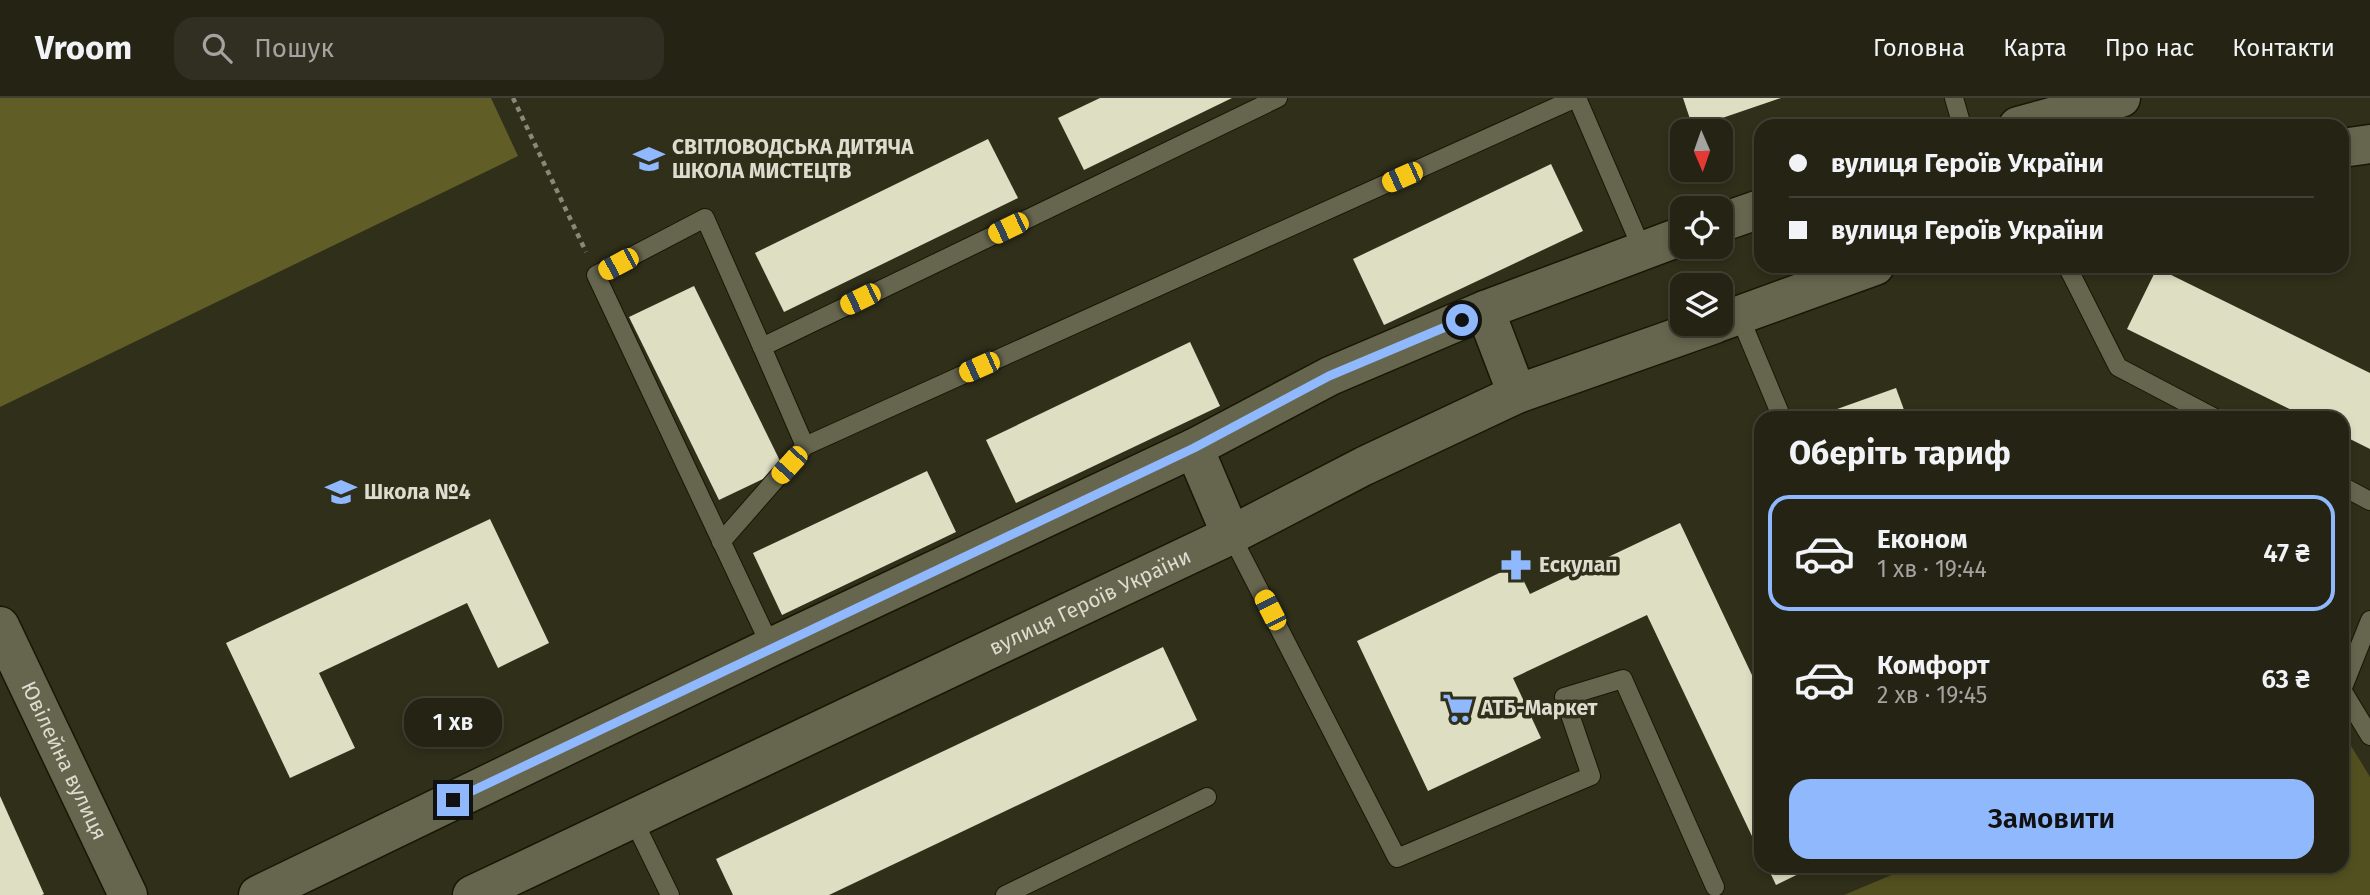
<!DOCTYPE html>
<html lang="uk">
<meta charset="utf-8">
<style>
:root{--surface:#242314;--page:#302f22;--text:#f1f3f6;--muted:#a3a4a0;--line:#414034;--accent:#90b8fd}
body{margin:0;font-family:"Fira Sans",sans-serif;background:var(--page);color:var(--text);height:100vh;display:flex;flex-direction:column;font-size:26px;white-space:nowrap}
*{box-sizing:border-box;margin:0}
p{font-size:23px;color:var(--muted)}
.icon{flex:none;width:38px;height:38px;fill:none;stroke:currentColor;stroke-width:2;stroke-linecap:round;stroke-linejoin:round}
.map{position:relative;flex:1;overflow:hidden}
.side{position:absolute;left:1754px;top:313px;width:595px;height:462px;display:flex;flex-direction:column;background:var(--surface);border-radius:21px;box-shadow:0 4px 10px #0003,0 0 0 2px var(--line)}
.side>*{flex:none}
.banner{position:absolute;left:1754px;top:21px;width:595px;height:154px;border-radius:21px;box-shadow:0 4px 10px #0003,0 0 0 2px var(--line);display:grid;align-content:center;height:154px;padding:0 35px;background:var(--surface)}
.needle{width:46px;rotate:178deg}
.controls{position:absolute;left:1670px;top:21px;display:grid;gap:14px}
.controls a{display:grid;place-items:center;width:63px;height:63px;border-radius:14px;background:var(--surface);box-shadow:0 4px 10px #0003,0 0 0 2px var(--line);font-size:35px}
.end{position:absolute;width:32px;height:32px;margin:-16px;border:9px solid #90b8fd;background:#111;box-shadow:0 0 0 4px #111}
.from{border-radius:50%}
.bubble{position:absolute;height:49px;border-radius:21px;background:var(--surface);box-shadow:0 4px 10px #0003,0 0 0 2px var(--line);font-size:23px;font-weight:600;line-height:49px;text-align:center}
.car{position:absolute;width:21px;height:42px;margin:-21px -10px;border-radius:9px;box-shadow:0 0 5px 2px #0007;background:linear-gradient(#f5c518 24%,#345 0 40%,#f5c518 0 76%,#345 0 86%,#f5c518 0)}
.banner b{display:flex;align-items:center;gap:24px;height:66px;font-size:26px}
.banner b+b{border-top:2px solid var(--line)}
.banner i{width:18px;height:18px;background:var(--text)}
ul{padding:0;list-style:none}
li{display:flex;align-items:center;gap:21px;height:116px;margin:0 14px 10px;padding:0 21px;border:4px solid transparent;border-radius:21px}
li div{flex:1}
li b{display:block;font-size:26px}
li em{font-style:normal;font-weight:600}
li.selected{border-color:var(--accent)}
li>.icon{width:63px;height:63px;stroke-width:1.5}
h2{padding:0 35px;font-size:32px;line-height:84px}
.button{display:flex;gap:14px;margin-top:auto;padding:14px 35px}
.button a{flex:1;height:80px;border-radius:21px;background:var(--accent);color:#111;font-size:28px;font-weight:600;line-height:80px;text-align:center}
header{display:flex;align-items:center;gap:42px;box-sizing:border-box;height:98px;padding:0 35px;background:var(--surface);border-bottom:2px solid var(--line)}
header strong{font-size:33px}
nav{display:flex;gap:38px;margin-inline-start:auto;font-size:24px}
.search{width:490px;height:63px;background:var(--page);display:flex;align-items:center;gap:18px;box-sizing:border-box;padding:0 24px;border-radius:21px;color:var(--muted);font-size:26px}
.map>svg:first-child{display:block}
.green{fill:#535020}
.forest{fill:#605d27}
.building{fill:#dedec3}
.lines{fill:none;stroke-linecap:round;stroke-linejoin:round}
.lane-casing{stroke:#181704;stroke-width:20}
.secondary-casing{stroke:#181704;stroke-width:41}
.path{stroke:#898978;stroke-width:4.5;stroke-dasharray:5 5;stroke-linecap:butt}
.lane{stroke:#66654e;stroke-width:18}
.secondary{stroke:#66654e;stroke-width:38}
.route{stroke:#90b8fd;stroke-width:9}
.labels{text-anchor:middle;stroke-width:7;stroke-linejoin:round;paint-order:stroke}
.poi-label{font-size:21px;font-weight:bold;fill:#dcdccf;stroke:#302f1a;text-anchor:start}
.street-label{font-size:21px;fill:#dcdccf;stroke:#302f1a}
</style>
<header>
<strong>Vroom</strong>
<div class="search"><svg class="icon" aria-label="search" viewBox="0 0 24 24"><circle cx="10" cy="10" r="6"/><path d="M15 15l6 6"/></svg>Пошук</div>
<nav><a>Головна</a><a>Карта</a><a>Про нас</a><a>Контакти</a></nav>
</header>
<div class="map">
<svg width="2370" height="797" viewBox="0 0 2370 797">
<rect width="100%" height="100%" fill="#302f1a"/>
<!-- green -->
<path class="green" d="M2342,633L2370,679V797H1844L1913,768H2342Z"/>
<!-- forest -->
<path class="forest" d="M0,0H491L518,58L0,309Z"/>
<!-- building -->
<g class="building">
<path d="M1100,0H1232L1084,72L1058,20Z"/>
<path d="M1683,0H1781L1693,30Z"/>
<path d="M988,41L1018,100L784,214L755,155Z"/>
<path d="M1551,66L1583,133L1384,227L1353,161Z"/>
<path d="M2157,170L2370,275V351L2342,337V320H2308L2127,231Z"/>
<path d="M694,188L784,371L719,402L629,219Z"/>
<path d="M1190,244L1220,308L1016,405L986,342Z"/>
<path d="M1896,290L1907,320H1812Z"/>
<path d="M927,373L956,434L782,517L753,455Z"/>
<path d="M490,421L549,545L498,570L467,505L319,575L355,650L290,680L226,545Z"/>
<path d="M1680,425L1760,594V755L1647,517L1513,580L1541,640L1428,693L1357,543L1516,467L1530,496Z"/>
<path d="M1163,549L1197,622L829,797H733L716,761Z"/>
<path d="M0,698L44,796L42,797H0Z"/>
<path d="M1767,768H1815L1776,787Z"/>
</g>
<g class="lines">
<!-- lane casing -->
<g class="lane-casing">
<g id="lane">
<path d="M1278,0L762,249L805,348L1576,0"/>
<path d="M1577,0L1642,151"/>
<path d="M1954,0L1962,28"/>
<path d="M2067,168L2118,269L2215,320"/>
<path d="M1739,217L1782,320"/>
<path d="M762,249L705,120L596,177L771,549"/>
<path d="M2342,388L2370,403"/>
<path d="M1231,437L1397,760L1591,678L1564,599L1623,581L1715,789"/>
<path d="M721,444L805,348"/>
<path d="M2342,592L2370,522"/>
<path d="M2342,592L2370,638"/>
<path d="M632,719L670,797"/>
<path d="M1005,797L1207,699"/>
</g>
</g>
<!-- secondary casing -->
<g class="secondary-casing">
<g id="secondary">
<path d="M2018,28L2121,0"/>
<path d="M2342,50L2370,46"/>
<path d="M1720,125L1760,111"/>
<path d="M1485,212L1517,296"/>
<path d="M1720,224L1875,168"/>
<path d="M1194,350L1231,437"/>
<path id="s1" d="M0,528L128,797"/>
<path d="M258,797L771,549L1194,350L1330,278L1485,212L1682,138"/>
<path id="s2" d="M472,797L1231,437L1364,368L1517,296L1715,226"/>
</g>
</g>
<!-- path -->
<path class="path" d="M513,0L586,154"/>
<!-- lane -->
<use href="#lane" class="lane"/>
<!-- secondary -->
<use href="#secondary" class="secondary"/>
</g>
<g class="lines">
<!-- route -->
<path class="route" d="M453,702L1194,350L1329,278L1462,222"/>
</g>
<!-- icons -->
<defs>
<g id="school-bare" transform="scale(2.415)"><path d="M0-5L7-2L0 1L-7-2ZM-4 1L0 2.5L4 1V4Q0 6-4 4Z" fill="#90b8fd" stroke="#302f1a" stroke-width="2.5" paint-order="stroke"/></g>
<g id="pharmacy-bare" transform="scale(2.415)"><path d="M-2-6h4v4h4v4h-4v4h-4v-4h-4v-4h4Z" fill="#90b8fd" stroke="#302f1a" stroke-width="2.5" paint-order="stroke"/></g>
<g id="supermarket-bare" transform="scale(2.415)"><path d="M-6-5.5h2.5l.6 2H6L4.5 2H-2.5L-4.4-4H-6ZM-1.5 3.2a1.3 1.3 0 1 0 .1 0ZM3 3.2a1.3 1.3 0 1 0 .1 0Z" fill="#90b8fd" stroke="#302f1a" stroke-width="2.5" paint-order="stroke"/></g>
</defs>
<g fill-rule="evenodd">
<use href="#school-bare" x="649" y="61"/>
<use href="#school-bare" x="341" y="394"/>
<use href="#pharmacy-bare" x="1516" y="467"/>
<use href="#supermarket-bare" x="1458" y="610"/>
</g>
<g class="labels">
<!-- poi labels -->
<g class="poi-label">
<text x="672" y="56">СВІТЛОВОДСЬКА ДИТЯЧА<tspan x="672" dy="24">ШКОЛА МИСТЕЦТВ</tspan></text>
<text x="364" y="401">Школа №4</text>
<text x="1539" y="474">Ескулап</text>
<text x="1481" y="617">АТБ-Маркет</text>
</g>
<!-- street labels -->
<g class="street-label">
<text dy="7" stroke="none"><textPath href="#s2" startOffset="684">вулиця Героїв України</textPath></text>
<text dy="7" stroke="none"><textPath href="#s1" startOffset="149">Ювілейна вулиця</textPath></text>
</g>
</g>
</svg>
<div class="controls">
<a><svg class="needle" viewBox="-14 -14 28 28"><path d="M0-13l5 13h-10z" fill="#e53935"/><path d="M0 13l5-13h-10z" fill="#a3a4a0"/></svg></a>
<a><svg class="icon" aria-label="locate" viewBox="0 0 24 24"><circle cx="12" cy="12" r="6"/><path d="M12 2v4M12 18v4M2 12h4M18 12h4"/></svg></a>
<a><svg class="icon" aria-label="layers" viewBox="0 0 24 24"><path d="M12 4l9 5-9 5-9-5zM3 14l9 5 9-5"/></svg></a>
</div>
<i class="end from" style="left:1462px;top:222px"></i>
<i class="end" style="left:453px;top:702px"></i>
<div class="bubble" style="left:404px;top:600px;width:98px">1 хв</div>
<i class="car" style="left:1402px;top:79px;rotate:246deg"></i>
<i class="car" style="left:1008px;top:130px;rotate:244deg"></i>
<i class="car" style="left:618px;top:166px;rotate:242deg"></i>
<i class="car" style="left:860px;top:201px;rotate:244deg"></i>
<i class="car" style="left:979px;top:269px;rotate:246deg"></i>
<i class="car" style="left:789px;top:367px;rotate:222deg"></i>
<i class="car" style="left:1270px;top:512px;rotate:333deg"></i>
<div class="banner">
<b><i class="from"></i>вулиця Героїв України</b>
<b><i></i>вулиця Героїв України</b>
</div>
<section class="side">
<h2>Оберіть тариф</h2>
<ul>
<li class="selected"><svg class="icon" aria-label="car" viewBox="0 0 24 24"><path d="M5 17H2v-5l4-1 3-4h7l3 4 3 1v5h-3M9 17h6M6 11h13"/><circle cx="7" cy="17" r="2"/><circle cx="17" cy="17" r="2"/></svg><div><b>Економ</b><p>1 хв · 19:44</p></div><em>47 ₴</em></li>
<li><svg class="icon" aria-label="car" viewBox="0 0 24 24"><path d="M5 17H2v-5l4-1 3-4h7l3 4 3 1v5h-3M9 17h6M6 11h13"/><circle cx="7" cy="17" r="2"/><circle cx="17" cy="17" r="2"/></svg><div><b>Комфорт</b><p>2 хв · 19:45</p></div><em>63 ₴</em></li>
</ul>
<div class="button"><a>Замовити</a></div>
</section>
</div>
